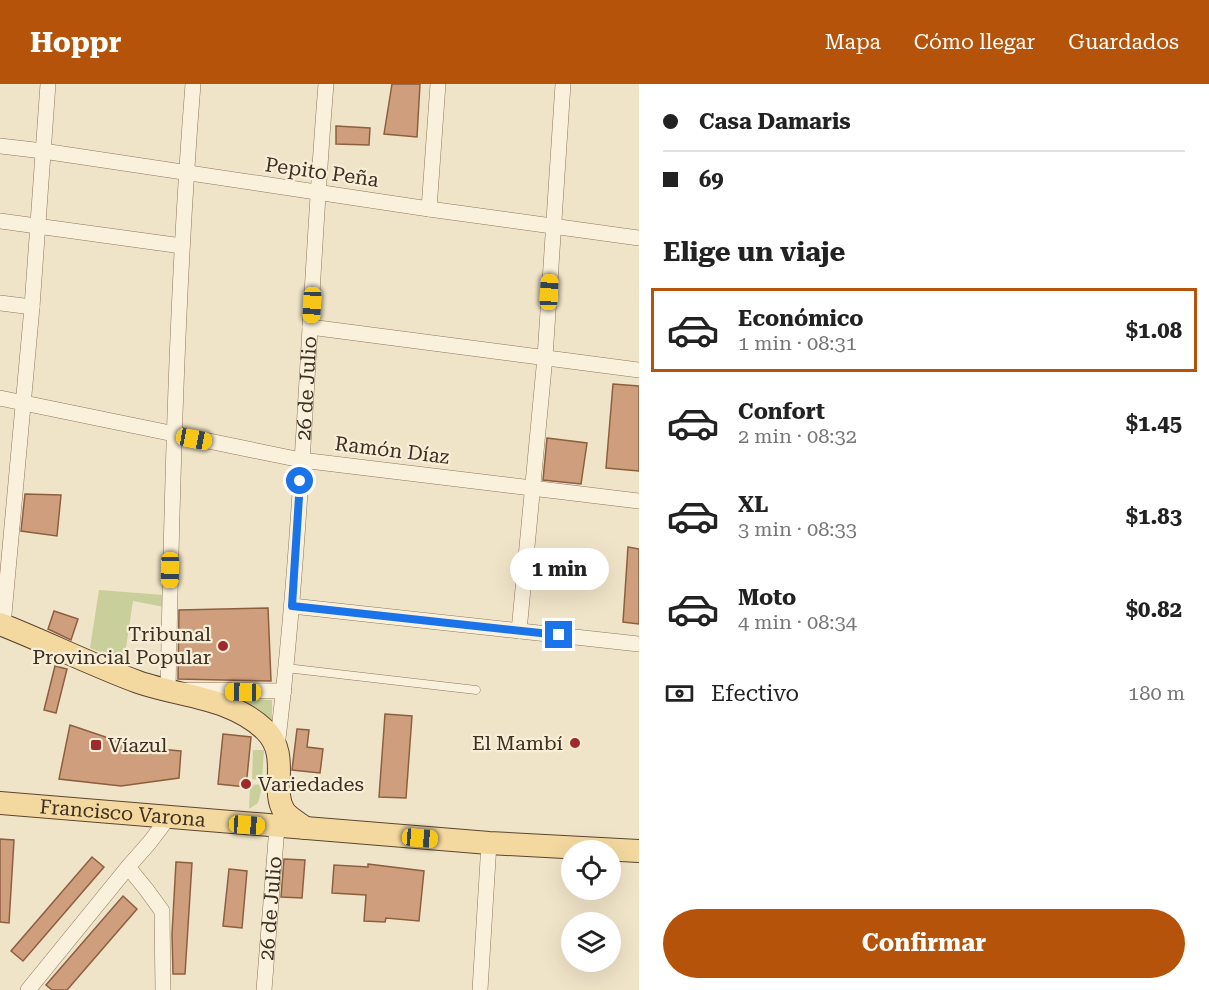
<!DOCTYPE html>
<html lang="es">
<meta charset="utf-8">
<style>
:root{--surface:#fff;--page:#f6f6f6;--text:#222;--muted:#767676;--line:#e0e0e0;--accent:#b45309}
body{margin:0;font-family:"Roboto Serif",serif;background:var(--page);color:var(--text);height:100vh;display:flex;flex-direction:column;font-size:22px;white-space:nowrap}
*{box-sizing:border-box;margin:0}
p{font-size:20px;color:var(--muted)}
.icon{flex:none;width:33px;height:33px;fill:none;stroke:currentColor;stroke-width:2;stroke-linecap:round;stroke-linejoin:round}
.map{position:relative;flex:1;overflow:hidden}
.sheet{display:flex;flex-direction:column;background:var(--surface);width:570px}
.sheet>*{flex:none}
.top-card{display:grid;align-content:center;height:132px;padding:0 24px;background:var(--surface)}
.controls{position:absolute;left:561px;top:756px;display:grid;gap:12px}
.controls a{display:grid;place-items:center;width:60px;height:60px;border-radius:50%;background:var(--surface);box-shadow:0 6px 24px #0002;font-size:30px}
.end{position:absolute;width:27px;height:27px;margin:-14px;border:8px solid #1a73e8;background:#fff;box-shadow:0 0 0 3px #fff}
.from{border-radius:50%}
.bubble{position:absolute;height:42px;border-radius:21px;background:var(--surface);box-shadow:0 6px 24px #0002;font-size:20px;font-weight:700;line-height:42px;text-align:center}
.car{position:absolute;width:18px;height:36px;margin:-18px -9px;border-radius:8px;box-shadow:0 0 4px 2px #0007;background:linear-gradient(#f5c518 24%,#345 0 40%,#f5c518 0 76%,#345 0 86%,#f5c518 0)}
.top-card b{display:flex;align-items:center;gap:21px;height:57px;font-size:22px}
.top-card b+b{border-top:2px solid var(--line)}
.top-card i{width:15px;height:15px;background:var(--text)}
ul{padding:0;list-style:none}
li{display:flex;align-items:center;gap:18px;height:84px;margin:0 12px 9px;padding:0 12px;border:3px solid transparent;border-radius:0px}
li div{flex:1}
li b{display:block;font-size:22px}
li em{font-style:normal;font-weight:700}
li.on{border-color:var(--accent)}
li>.icon{width:54px;height:54px;stroke-width:1.5}
h2{padding:0 24px;font-size:27px;line-height:72px}
.pay{display:flex;align-items:center;gap:15px;height:66px;padding:0 24px;font-size:22px}
.pay p{margin-inline-start:auto}
.cta{display:flex;gap:12px;margin-top:auto;padding:12px 24px}
.cta a{flex:1;height:69px;border-radius:36px;background:var(--accent);color:#fff;font-size:24px;font-weight:700;line-height:69px;text-align:center}
header{display:flex;align-items:center;gap:36px;box-sizing:border-box;height:84px;padding:0 30px;background:var(--accent);color:#fff}
header strong{font-size:28px}
nav{display:flex;gap:33px;margin-inline-start:auto;font-size:21px}
main{display:flex;flex:1;min-height:0}
.map>svg:first-child{display:block}
.green{fill:#c9cf9b}
.building{fill:#cf9f7d;stroke:#8d5f41;stroke-width:1.5}
.lines{fill:none;stroke-linecap:round;stroke-linejoin:round}
.lane-casing{stroke:#8d765c;stroke-width:9}
.street-casing{stroke:#8d765c;stroke-width:16}
.primary-casing{stroke:#5b4430;stroke-width:24}
.lane{stroke:#faf1dc;stroke-width:8}
.street{stroke:#faf1dc;stroke-width:15}
.primary{stroke:#f3d9a0;stroke-width:22}
.route{stroke:#1a73e8;stroke-width:8}
.poi-dot{fill:#9e2a2b;stroke:#f7eed8;stroke-width:2}
.labels{text-anchor:middle;stroke-width:4.5;stroke-linejoin:round;paint-order:stroke}
.street-label{font-size:20px;fill:#3d2e20;stroke:#f7eed8}
.poi-label{font-size:20px;fill:#3d2e20;stroke:#f7eed8;text-anchor:end}
</style>
<header>
<strong>Hoppr</strong>
<nav><a>Mapa</a><a>Cómo llegar</a><a>Guardados</a></nav>
</header>
<main>
<div class="map">
<svg width="639" height="906" viewBox="0 0 639 906">
<rect width="100%" height="100%" fill="#f0e4c8"/>
<!-- green -->
<g class="green">
<path d="M99,506L164,511V523L133,517L124,577L90,564Z"/>
<path d="M223,614L272,616V640Z"/>
<path d="M253,666H264L262,696L252,695Z"/>
<path d="M263,700L258,719L249,725L250,701Z"/>
</g>
<!-- building -->
<g class="building">
<path d="M392,0H420L417,53L384,50Z"/>
<path d="M336,42L370,44L369,61L336,60Z"/>
<path d="M613,300L639,302V387L606,384Z"/>
<path d="M547,354L587,359L581,400L543,396Z"/>
<path d="M25,410L61,411L57,452L21,447Z"/>
<path d="M628,463L639,465V540L623,538Z"/>
<path d="M268,524L271,597L178,595L179,526Z"/>
<path d="M54,527L78,535L71,556L48,545Z"/>
<path d="M55,582L67,585L56,629L44,626Z"/>
<path d="M385,630L412,632L406,714L379,713Z"/>
<path d="M70,641L135,663L181,667L179,694L121,702L59,695Z"/>
<path d="M297,645L309,646L307,663L323,665L320,689L292,686Z"/>
<path d="M223,650L251,653L246,703L218,700Z"/>
<path d="M0,755L14,756L9,839L0,838Z"/>
<path d="M92,773L104,783L23,877L11,867Z"/>
<path d="M284,775L305,776L302,814L281,813Z"/>
<path d="M176,778L192,779L185,890H173L172,850Z"/>
<path d="M368,780L424,787L419,837L386,834L385,838L364,837L366,811L332,809L334,781L368,783Z"/>
<path d="M229,785L247,787L242,844L223,842Z"/>
<path d="M123,812L137,825L67,906H52L46,901Z"/>
</g>
<g class="lines">
<!-- lane casing -->
<g class="lane-casing">
<path id="lane" d="M286,584L476,606"/>
</g>
<!-- street casing -->
<g class="street-casing">
<g id="street">
<path d="M193,0C177,202 172,404 168,606L284,607"/>
<path d="M0,62L43,67L429,125L639,154"/>
<path d="M429,125L438,0"/>
<path d="M0,137L182,162"/>
<path d="M0,219L32,223"/>
<path d="M310,243L639,286"/>
<path d="M0,314L301,376L639,417"/>
<path d="M292,522L639,560"/>
<path d="M3,541L32,223L48,0"/>
<path d="M519,547L545,273L563,0"/>
<path id="s1" d="M277,663C304,443 308,221 326,0"/>
<path d="M128,783L146,805L162,827L163,906"/>
<path d="M28,906L128,783L150,758L168,734"/>
<path id="s2" d="M264,906L277,743"/>
<path d="M480,906L489,759"/>
</g>
</g>
<!-- primary casing -->
<g class="primary-casing">
<g id="primary">
<path d="M0,540C46,558 92,581 138,598C181,613 231,613 265,646C291,671 270,705 284,727C289,734 299,739 305,744"/>
<path id="s3" d="M0,719L489,759L639,767"/>
</g>
</g>
<!-- lane -->
<use href="#lane" class="lane"/>
<!-- street -->
<use href="#street" class="street"/>
<!-- primary -->
<use href="#primary" class="primary"/>
</g>
<g class="lines">
<!-- route -->
<path class="route" d="M300,397L292,522L559,551"/>
</g>
<!-- markers -->
<g class="poi-dot">
<circle cx="223" cy="562" r="6"/>
<circle cx="575" cy="659" r="6"/>
<rect x="90" y="655" width="12" height="12" rx="3"/>
<circle cx="246" cy="700" r="6"/>
</g>
<g class="labels">
<!-- street labels -->
<g class="street-label">
<text transform="translate(322 88) rotate(8)" y="7">Pepito Peña</text>
<text dy="7" stroke="none"><textPath href="#s1" startOffset="360">26 de Julio</textPath></text>
<text transform="translate(392 366) rotate(7)" y="7">Ramón Díaz</text>
<text dy="7" stroke="none"><textPath href="#s3" startOffset="123">Francisco Varona</textPath></text>
<text dy="7" stroke="none"><textPath href="#s2" startOffset="82">26 de Julio</textPath></text>
</g>
<!-- poi labels -->
<g class="poi-label">
<text x="211" y="557">Tribunal<tspan x="211" dy="23">Provincial Popular</tspan></text>
<text x="563" y="666">El Mambí</text>
<text x="108" y="668" text-anchor="start">Víazul</text>
<text x="258" y="707" text-anchor="start">Variedades</text>
</g>
</g>
</svg>
<div class="controls">
<a><svg class="icon" aria-label="locate" viewBox="0 0 24 24"><circle cx="12" cy="12" r="6"/><path d="M12 2v4M12 18v4M2 12h4M18 12h4"/></svg></a>
<a><svg class="icon" aria-label="layers" viewBox="0 0 24 24"><path d="M12 4l9 5-9 5-9-5zM3 14l9 5 9-5"/></svg></a>
</div>
<i class="end from" style="left:300px;top:397px"></i>
<i class="end" style="left:559px;top:551px"></i>
<div class="bubble" style="left:510px;top:464px;width:99px">1 min</div>
<i class="car" style="left:549px;top:208px;rotate:3deg"></i>
<i class="car" style="left:312px;top:221px;rotate:183deg"></i>
<i class="car" style="left:194px;top:355px;rotate:101deg"></i>
<i class="car" style="left:170px;top:486px;rotate:181deg"></i>
<i class="car" style="left:243px;top:608px;rotate:271deg"></i>
<i class="car" style="left:247px;top:741px;rotate:94deg"></i>
<i class="car" style="left:420px;top:754px;rotate:95deg"></i>
</div>
<section class="sheet">
<div class="top-card">
<b><i class="from"></i>Casa Damaris</b>
<b><i></i>69</b>
</div>
<h2>Elige un viaje</h2>
<ul>
<li class="on"><svg class="icon" aria-label="car" viewBox="0 0 24 24"><path d="M5 17H2v-5l4-1 3-4h7l3 4 3 1v5h-3M9 17h6M6 11h13"/><circle cx="7" cy="17" r="2"/><circle cx="17" cy="17" r="2"/></svg><div><b>Económico</b><p>1 min · 08:31</p></div><em>$1.08</em></li>
<li><svg class="icon" aria-label="car" viewBox="0 0 24 24"><path d="M5 17H2v-5l4-1 3-4h7l3 4 3 1v5h-3M9 17h6M6 11h13"/><circle cx="7" cy="17" r="2"/><circle cx="17" cy="17" r="2"/></svg><div><b>Confort</b><p>2 min · 08:32</p></div><em>$1.45</em></li>
<li><svg class="icon" aria-label="car" viewBox="0 0 24 24"><path d="M5 17H2v-5l4-1 3-4h7l3 4 3 1v5h-3M9 17h6M6 11h13"/><circle cx="7" cy="17" r="2"/><circle cx="17" cy="17" r="2"/></svg><div><b>XL</b><p>3 min · 08:33</p></div><em>$1.83</em></li>
<li><svg class="icon" aria-label="car" viewBox="0 0 24 24"><path d="M5 17H2v-5l4-1 3-4h7l3 4 3 1v5h-3M9 17h6M6 11h13"/><circle cx="7" cy="17" r="2"/><circle cx="17" cy="17" r="2"/></svg><div><b>Moto</b><p>4 min · 08:34</p></div><em>$0.82</em></li>
</ul>
<div class="pay"><svg class="icon" aria-label="cash" viewBox="0 0 24 24"><path d="M3 7h18v10H3z"/><circle cx="12" cy="12" r="2"/></svg>Efectivo<p>180 m</p></div>
<div class="cta"><a>Confirmar</a></div>
</section>
</main>
